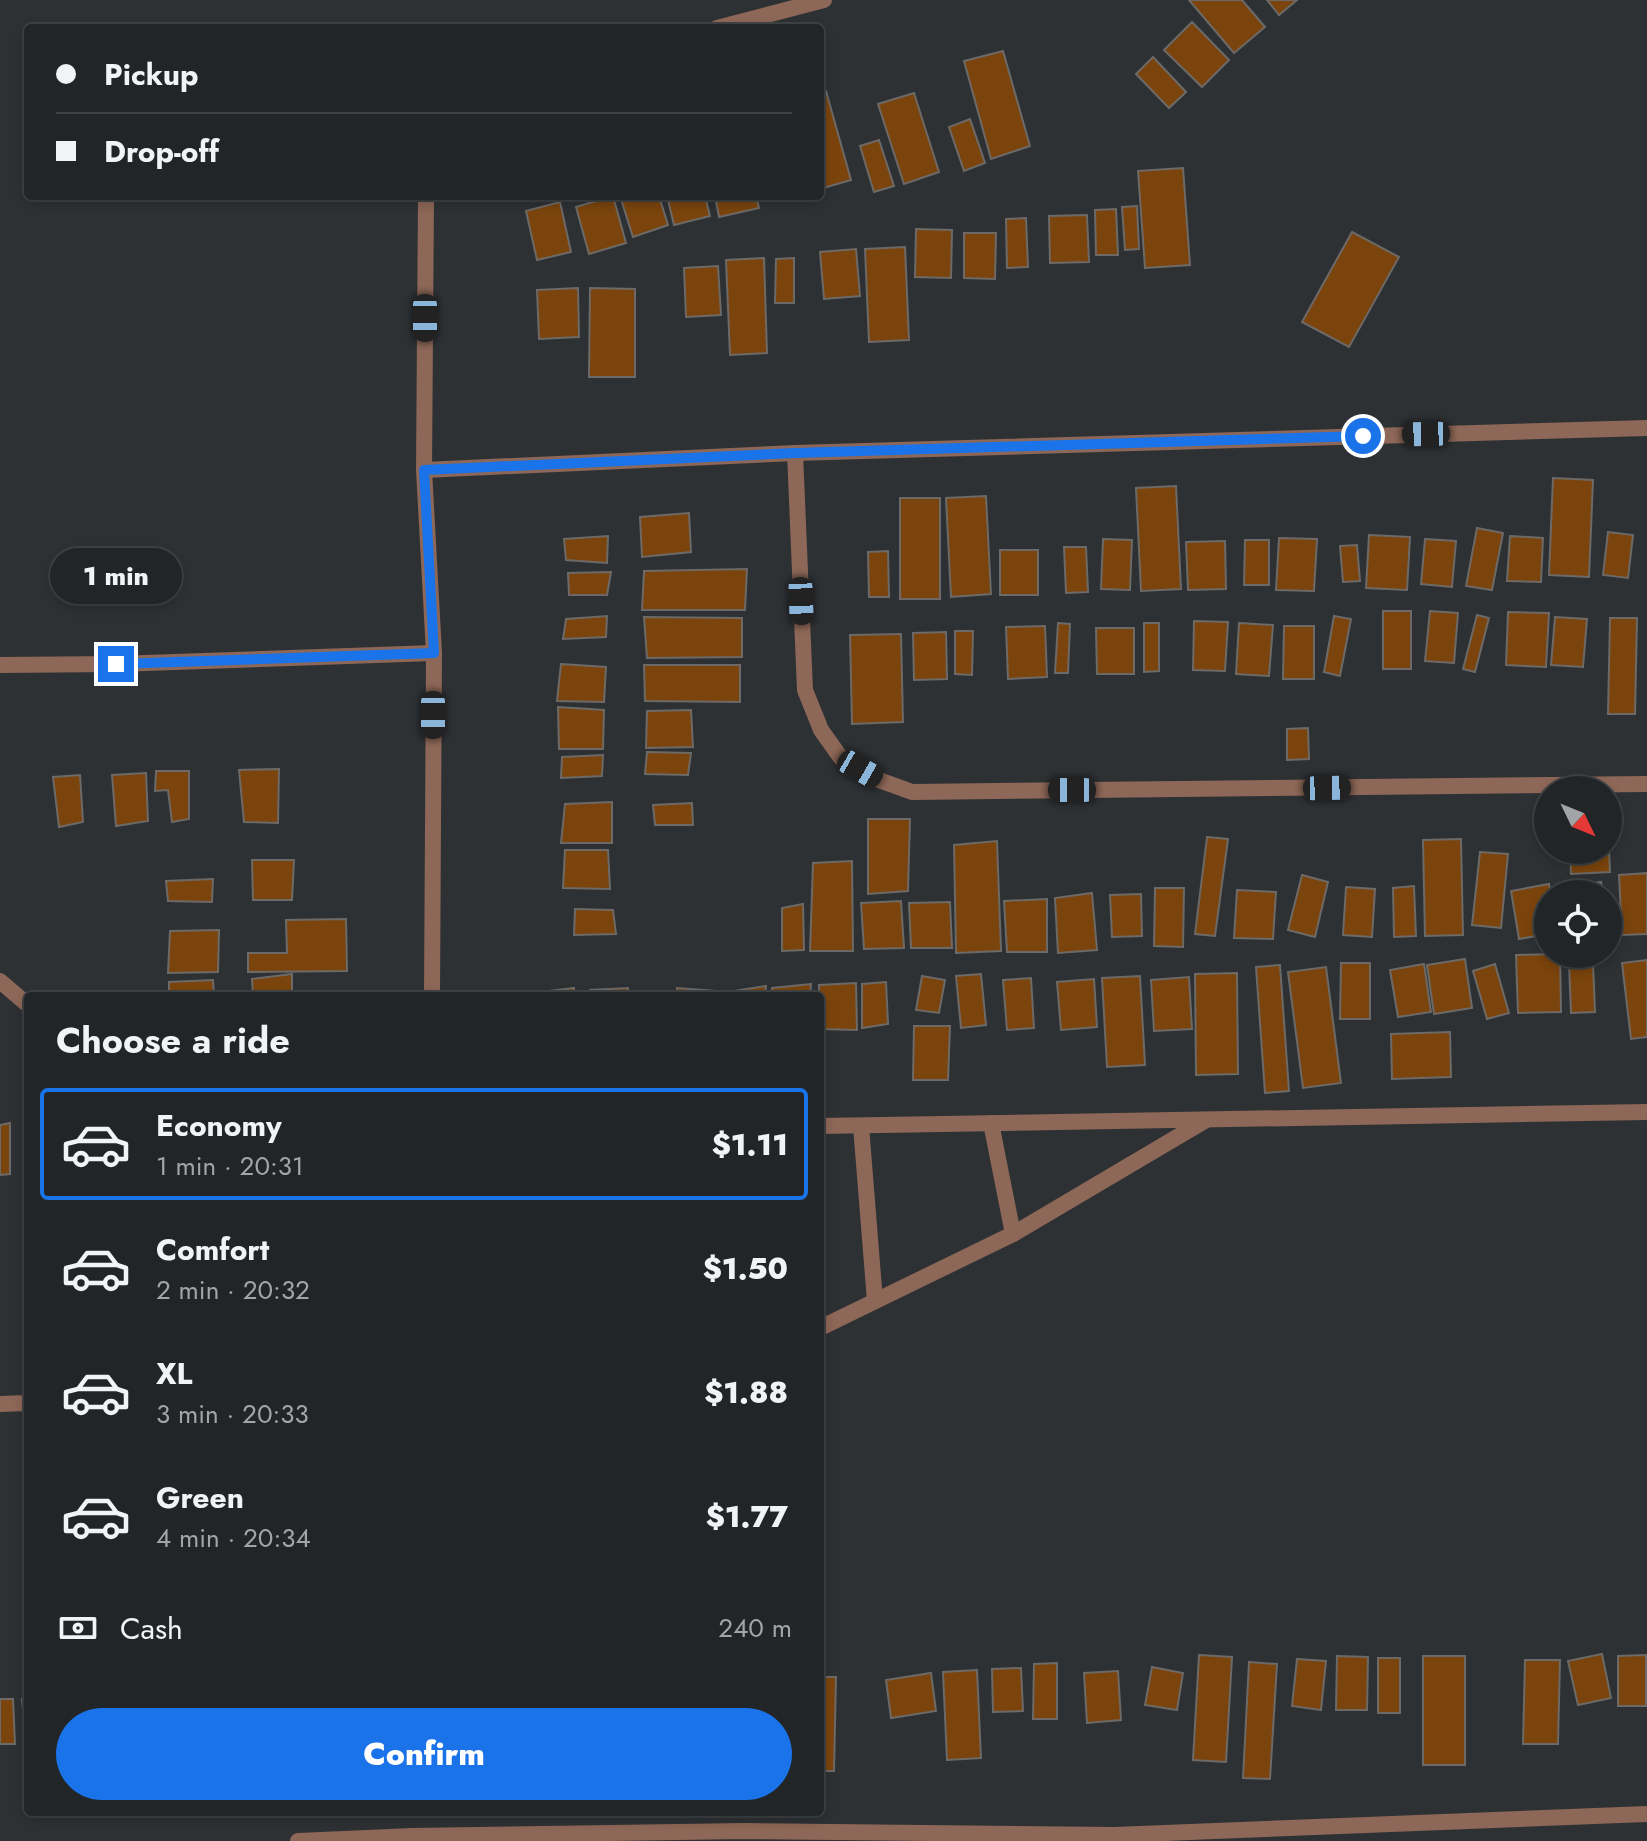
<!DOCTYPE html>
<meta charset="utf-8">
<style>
:root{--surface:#222527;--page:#2a2d2f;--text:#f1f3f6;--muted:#a2a5a7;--line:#3f4244;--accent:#1a73e8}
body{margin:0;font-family:Jost,sans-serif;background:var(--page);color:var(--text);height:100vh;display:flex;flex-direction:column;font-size:30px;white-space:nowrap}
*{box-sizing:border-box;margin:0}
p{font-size:26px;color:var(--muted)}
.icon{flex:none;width:44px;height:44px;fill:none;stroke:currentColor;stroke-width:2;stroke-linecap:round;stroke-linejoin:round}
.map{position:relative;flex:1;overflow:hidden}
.panel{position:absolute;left:24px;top:992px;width:800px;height:824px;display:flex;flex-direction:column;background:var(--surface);border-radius:8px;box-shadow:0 4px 12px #0003,0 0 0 2px var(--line)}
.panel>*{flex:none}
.banner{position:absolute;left:24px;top:24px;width:800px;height:176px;border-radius:8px;box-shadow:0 4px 12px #0003,0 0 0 2px var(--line);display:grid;align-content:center;height:176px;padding:0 32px;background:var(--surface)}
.needle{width:52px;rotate:133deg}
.tools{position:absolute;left:1534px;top:776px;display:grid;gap:16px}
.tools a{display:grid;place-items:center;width:88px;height:88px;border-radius:50%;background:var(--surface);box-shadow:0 4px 12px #0003,0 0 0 2px var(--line);font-size:40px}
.end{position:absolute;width:36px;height:36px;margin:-18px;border:10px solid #1a73e8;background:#fff;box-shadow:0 0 0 4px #fff}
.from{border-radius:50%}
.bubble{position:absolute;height:56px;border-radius:28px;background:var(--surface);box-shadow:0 4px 12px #0003,0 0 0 2px var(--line);font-size:26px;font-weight:800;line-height:56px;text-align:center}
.car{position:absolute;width:24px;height:48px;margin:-24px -12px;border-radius:10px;box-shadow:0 0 6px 2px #0007;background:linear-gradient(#222 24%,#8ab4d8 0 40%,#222 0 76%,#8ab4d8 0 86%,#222 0)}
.banner b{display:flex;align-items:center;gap:28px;height:76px;font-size:30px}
.banner b+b{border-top:2px solid var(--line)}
.banner i{width:20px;height:20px;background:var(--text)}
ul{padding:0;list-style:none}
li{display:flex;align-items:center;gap:24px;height:112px;margin:0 16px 12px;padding:0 16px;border:4px solid transparent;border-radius:8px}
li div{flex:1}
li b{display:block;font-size:30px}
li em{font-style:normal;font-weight:800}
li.selected{border-color:var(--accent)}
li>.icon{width:72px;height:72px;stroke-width:1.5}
h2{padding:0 32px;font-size:36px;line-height:96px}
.pay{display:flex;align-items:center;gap:20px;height:88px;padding:0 32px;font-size:30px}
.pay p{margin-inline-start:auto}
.button{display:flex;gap:16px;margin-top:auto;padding:16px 32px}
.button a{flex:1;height:92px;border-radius:48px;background:var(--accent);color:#fff;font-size:32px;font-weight:800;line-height:92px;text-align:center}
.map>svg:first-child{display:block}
.building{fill:#7b440c;stroke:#6d6966;stroke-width:2}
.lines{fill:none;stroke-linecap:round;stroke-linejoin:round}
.street{stroke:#8d6757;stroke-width:16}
.route{stroke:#1a73e8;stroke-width:10}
</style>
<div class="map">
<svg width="1647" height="1841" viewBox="0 0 1647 1841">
<rect width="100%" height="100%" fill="#2e3134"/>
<!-- building -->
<g class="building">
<path d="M1189,0H1242L1265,27L1234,53Z"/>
<path d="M1267,0H1297L1279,15Z"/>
<path d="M1192,22L1229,60L1202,87L1164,50Z"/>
<path d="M1003,51L1030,146L991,159L964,61Z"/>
<path d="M1153,57L1186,92L1169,108L1136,74Z"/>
<path d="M826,91L851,180L820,189V93Z"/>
<path d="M914,93L939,172L904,184L878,104Z"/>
<path d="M970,119L985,163L964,171L949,127Z"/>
<path d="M879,140L894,186L874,192L860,146Z"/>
<path d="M1183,168L1190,265L1145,268L1138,171Z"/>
<path d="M613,196L626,243L589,254L576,207Z"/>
<path d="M620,196H659L668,225L633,237Z"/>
<path d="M667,196H705L710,216L674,225Z"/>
<path d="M715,196H756L759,208L719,217Z"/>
<path d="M560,202L571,252L537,260L526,211Z"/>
<path d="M1137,206L1139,249L1125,250L1122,207Z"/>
<path d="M1116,209L1118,255H1096L1095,210Z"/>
<path d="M1087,215L1089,262L1050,263L1049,216Z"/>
<path d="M1026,218L1028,267L1007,268L1006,219Z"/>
<path d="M916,229L952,230L951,278L915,277Z"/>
<path d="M1352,232L1399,257L1349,347L1302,322Z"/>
<path d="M964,233H996L995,279L964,278Z"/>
<path d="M905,247L909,340L869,342L865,249Z"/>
<path d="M856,249L860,296L824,299L820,252Z"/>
<path d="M764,258L767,353L730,355L726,260Z"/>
<path d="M794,258V303H775L776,259Z"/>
<path d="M718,266L721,315L686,317L684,268Z"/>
<path d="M578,288L579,337L539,339L537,290Z"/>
<path d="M590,288L635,289V377H589Z"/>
<path d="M1553,478L1593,480L1589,577L1549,575Z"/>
<path d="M1176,486L1181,589L1141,591L1136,488Z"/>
<path d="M986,496L991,594L951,597L946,498Z"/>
<rect x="900" y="498" width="40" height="101"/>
<path d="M689,513L691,552L642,557L640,517Z"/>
<path d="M1477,528L1503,533L1492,590L1466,586Z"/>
<path d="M1608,532L1633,535L1628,578L1603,575Z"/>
<path d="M1369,535L1410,537L1407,590L1366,588Z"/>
<path d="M608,536L607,563L566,560L564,539Z"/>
<path d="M1510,536L1543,538L1541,582L1507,581Z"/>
<path d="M1279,538L1317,539L1314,591L1276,590Z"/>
<path d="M1103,539L1132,540L1130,590L1101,589Z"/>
<path d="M1425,539L1456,541L1452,587L1421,584Z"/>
<path d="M1245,540H1269V585H1244Z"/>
<path d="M1225,541L1226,589L1188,590L1186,542Z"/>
<path d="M1357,545L1360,581L1343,582L1340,546Z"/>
<path d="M1064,547H1086L1088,592L1066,593Z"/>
<rect x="1000" y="550" width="38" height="45"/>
<path d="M888,551L889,597H869L868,552Z"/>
<path d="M747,569L745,610H642L644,571Z"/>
<path d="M611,572L607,595H569L568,573Z"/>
<rect x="1383" y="611" width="28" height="58"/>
<path d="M1430,611L1458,613L1454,663L1425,661Z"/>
<path d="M1508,612L1549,613L1546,667L1506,665Z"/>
<path d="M1477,615L1489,618L1475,672L1463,669Z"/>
<path d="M607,616L606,637L563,639L566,619Z"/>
<path d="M1334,616L1351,619L1340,676L1324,672Z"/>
<path d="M644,617L742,618V657L647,658Z"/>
<path d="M1555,617L1587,619L1583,667L1551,665Z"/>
<path d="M1610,618H1637L1635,714H1608Z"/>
<path d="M1194,621L1228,622L1225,671L1193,670Z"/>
<path d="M1058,623L1070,624L1068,673H1055Z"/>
<path d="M1144,623H1159V671L1144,672Z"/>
<path d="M1239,623L1273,625L1269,676L1236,674Z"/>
<path d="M1045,626L1047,677L1008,679L1006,627Z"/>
<path d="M1284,626H1314V679H1283Z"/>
<path d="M1096,628H1134V674H1097Z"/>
<path d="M955,631H973L972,675L955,674Z"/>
<path d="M946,632L947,679L914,680L913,633Z"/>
<path d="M901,634L903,722L852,724L850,635Z"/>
<path d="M561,664L606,667L604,702L557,701Z"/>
<path d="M644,665H740V702L645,701Z"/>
<path d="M558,707L604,710L603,749H559Z"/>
<path d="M691,710L693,747L646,748L647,711Z"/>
<path d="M1308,728L1309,759L1287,760V729Z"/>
<path d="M647,752L691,753L688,775L645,774Z"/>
<path d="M603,755L602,776L561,778L562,757Z"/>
<path d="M279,769L278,823L244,822L239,770Z"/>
<path d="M156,771H189V819L172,822L168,790L155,791Z"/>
<path d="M146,773L148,821L116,826L112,775Z"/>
<path d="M80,775L83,822L59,827L53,777Z"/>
<path d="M612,802V843H561L565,804Z"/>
<path d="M692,803L693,825H655L653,805Z"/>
<path d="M868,819H910L908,891L868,894Z"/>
<path d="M1608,824L1610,872L1571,874L1570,850H1608Z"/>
<path d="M1207,837L1228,839L1215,936L1195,934Z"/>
<path d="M1461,839L1463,935L1425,936L1423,840Z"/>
<path d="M997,841L1001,951L956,953L954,845Z"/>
<path d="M565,850H608L610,889L563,888Z"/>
<path d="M1480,852L1508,854L1501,928L1472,925Z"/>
<path d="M252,860H294L292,900H253Z"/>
<path d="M852,861L853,951H810L813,863Z"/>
<path d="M1647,873V934L1622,935L1619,875Z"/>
<path d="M1302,875L1328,882L1315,937L1288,930Z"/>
<path d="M213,879L212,902L168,901L166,881Z"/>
<path d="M1601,882L1603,894H1559L1558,889Z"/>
<path d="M1549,884L1551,894H1548V934L1519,939L1511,891Z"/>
<path d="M1414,886L1416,936L1394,937L1393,888Z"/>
<path d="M1346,887L1375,889L1372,937L1343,935Z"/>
<path d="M1155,888H1184L1183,947L1154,946Z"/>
<path d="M1237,890L1276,892L1273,939L1234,938Z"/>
<path d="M1092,893L1097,950L1058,953L1055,898Z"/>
<path d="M1141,894L1142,936L1112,937L1110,895Z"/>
<path d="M1047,899V952H1007L1004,901Z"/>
<path d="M901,901L904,948L864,949L861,903Z"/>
<path d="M950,902L952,948H911L909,903Z"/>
<path d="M803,904L804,950L782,951V908Z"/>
<path d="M575,909L613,910L616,934L574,935Z"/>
<path d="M346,919L347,971L248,972V953H287L286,920Z"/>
<path d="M219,930L218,972L168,973L170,931Z"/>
<path d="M1560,954L1561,1012L1518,1013L1516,955Z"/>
<path d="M1465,959L1472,1008L1434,1014L1427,965Z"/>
<path d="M1647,960V1037L1631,1039L1622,963Z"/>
<path d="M1593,962L1595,1012L1571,1013L1569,963Z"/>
<path d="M1341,963H1370V1019H1340Z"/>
<path d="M1424,964L1431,1012L1398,1017L1390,970Z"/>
<path d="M1495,964L1509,1013L1487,1019L1473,971Z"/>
<path d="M1280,965L1289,1091L1265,1093L1256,967Z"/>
<path d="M1326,967L1341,1083L1303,1088L1288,972Z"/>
<path d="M1237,973L1238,1074L1196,1075L1195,974Z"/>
<path d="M292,974V994L253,996L252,979Z"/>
<path d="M981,974L986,1025L961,1028L956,976Z"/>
<path d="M922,976L945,980L939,1013L916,1010Z"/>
<path d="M1140,976L1145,1065L1107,1067L1102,978Z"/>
<path d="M1189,977L1192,1029L1154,1031L1151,980Z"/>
<path d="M1031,978L1034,1028L1007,1030L1003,980Z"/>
<path d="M1094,979L1097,1027L1061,1030L1057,982Z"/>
<path d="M213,980L214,996H169V982Z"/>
<path d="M886,982L888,1024L862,1028V984Z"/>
<path d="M856,983L857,1030L820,1029L819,985Z"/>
<path d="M811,984L810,996H772V988Z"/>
<path d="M766,986L765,996H727V992Z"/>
<path d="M574,988V996H534V993Z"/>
<path d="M628,988V996H590V990Z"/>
<path d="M677,988L715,991L714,996H676Z"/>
<path d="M672,991V996H635V992Z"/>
<path d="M914,1026H950L948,1080H913Z"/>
<path d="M1450,1032L1451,1077L1392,1079L1391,1034Z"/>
<path d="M10,1123V1174L0,1175V1125Z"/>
<path d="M1602,1654L1611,1698L1578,1705L1568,1661Z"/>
<path d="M1199,1655L1232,1657L1226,1762L1193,1760Z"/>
<path d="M1646,1655V1706H1618V1656Z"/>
<path d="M1337,1656L1368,1657L1367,1710H1336Z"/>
<rect x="1423" y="1656" width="42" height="109"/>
<rect x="1378" y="1658" width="22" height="55"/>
<path d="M1297,1659L1326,1661L1321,1710L1292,1706Z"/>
<path d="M1525,1660H1560L1558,1744H1523Z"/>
<path d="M1249,1662L1277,1664L1270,1779L1243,1778Z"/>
<path d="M1057,1663V1719H1033L1034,1664Z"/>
<path d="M1152,1667L1183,1673L1177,1710L1145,1705Z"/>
<path d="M1021,1668L1023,1711L993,1712L992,1669Z"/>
<path d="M977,1670L981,1758L947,1760L943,1672Z"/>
<path d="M1118,1671L1121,1720L1087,1723L1084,1673Z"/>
<path d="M931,1673L936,1711L891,1718L886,1680Z"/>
<path d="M820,1677H836L834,1771H820Z"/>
<path d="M0,1699H13L15,1744H0Z"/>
<path d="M22,1699H28L26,1745Z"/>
</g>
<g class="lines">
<!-- street -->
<g class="street">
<path d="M717,28L824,0"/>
<path d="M426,196L424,470L434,653L432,996"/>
<path d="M795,453L805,690L821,730L841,758L879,780L912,792L1647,784"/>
<path d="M424,470L795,453L1647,428"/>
<path d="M0,665L116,664L434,653"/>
<path d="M0,981L28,1005"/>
<path d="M991,1123L1013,1234"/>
<path d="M820,1126L1647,1112"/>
<path d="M861,1126L875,1301"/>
<path d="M820,1328L1013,1234L1206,1120"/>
<path d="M0,1404L28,1403"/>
<path d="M298,1841L412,1836"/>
<path d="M412,1841V1836L745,1831L1114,1835"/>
<path d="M1114,1841V1835L1647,1814"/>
</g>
</g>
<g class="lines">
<!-- route -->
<path class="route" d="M116,664L434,653L424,470L795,453L1363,436"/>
</g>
</svg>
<div class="tools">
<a><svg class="needle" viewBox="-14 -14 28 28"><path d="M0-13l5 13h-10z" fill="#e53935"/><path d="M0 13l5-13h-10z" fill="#a2a5a7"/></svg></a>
<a><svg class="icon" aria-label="locate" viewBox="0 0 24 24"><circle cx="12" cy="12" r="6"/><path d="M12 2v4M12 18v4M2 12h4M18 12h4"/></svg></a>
</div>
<i class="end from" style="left:1363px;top:436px"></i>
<i class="end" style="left:116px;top:664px"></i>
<div class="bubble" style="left:50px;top:548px;width:132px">1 min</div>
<i class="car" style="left:425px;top:318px;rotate:180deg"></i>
<i class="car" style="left:1426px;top:434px;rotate:269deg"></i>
<i class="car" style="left:801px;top:601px;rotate:178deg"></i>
<i class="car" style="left:433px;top:715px;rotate:180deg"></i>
<i class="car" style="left:860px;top:769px;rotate:120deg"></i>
<i class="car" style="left:1327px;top:788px;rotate:89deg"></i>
<i class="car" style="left:1072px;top:790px;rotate:270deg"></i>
<div class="banner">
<b><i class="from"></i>Pickup</b>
<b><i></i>Drop-off</b>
</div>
<section class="panel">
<h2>Choose a ride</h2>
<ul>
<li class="selected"><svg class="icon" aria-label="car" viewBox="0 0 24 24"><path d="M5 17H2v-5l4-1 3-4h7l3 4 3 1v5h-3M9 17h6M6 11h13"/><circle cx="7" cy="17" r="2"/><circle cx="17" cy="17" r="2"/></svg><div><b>Economy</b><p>1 min · 20:31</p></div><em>$1.11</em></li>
<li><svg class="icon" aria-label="car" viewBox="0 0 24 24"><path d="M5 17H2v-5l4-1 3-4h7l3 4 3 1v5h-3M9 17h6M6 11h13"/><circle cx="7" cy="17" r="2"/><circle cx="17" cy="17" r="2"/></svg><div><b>Comfort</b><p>2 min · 20:32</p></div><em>$1.50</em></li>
<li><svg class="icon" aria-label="car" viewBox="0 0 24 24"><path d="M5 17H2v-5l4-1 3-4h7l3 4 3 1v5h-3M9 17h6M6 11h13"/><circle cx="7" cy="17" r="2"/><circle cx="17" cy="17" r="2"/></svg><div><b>XL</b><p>3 min · 20:33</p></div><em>$1.88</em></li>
<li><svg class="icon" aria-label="car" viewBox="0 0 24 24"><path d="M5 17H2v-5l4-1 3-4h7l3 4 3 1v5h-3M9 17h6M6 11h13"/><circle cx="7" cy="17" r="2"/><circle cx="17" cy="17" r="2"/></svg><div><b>Green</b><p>4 min · 20:34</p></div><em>$1.77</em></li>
</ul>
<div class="pay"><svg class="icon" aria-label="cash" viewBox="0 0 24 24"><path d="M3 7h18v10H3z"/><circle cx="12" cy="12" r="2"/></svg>Cash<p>240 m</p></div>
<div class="button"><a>Confirm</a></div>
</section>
</div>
